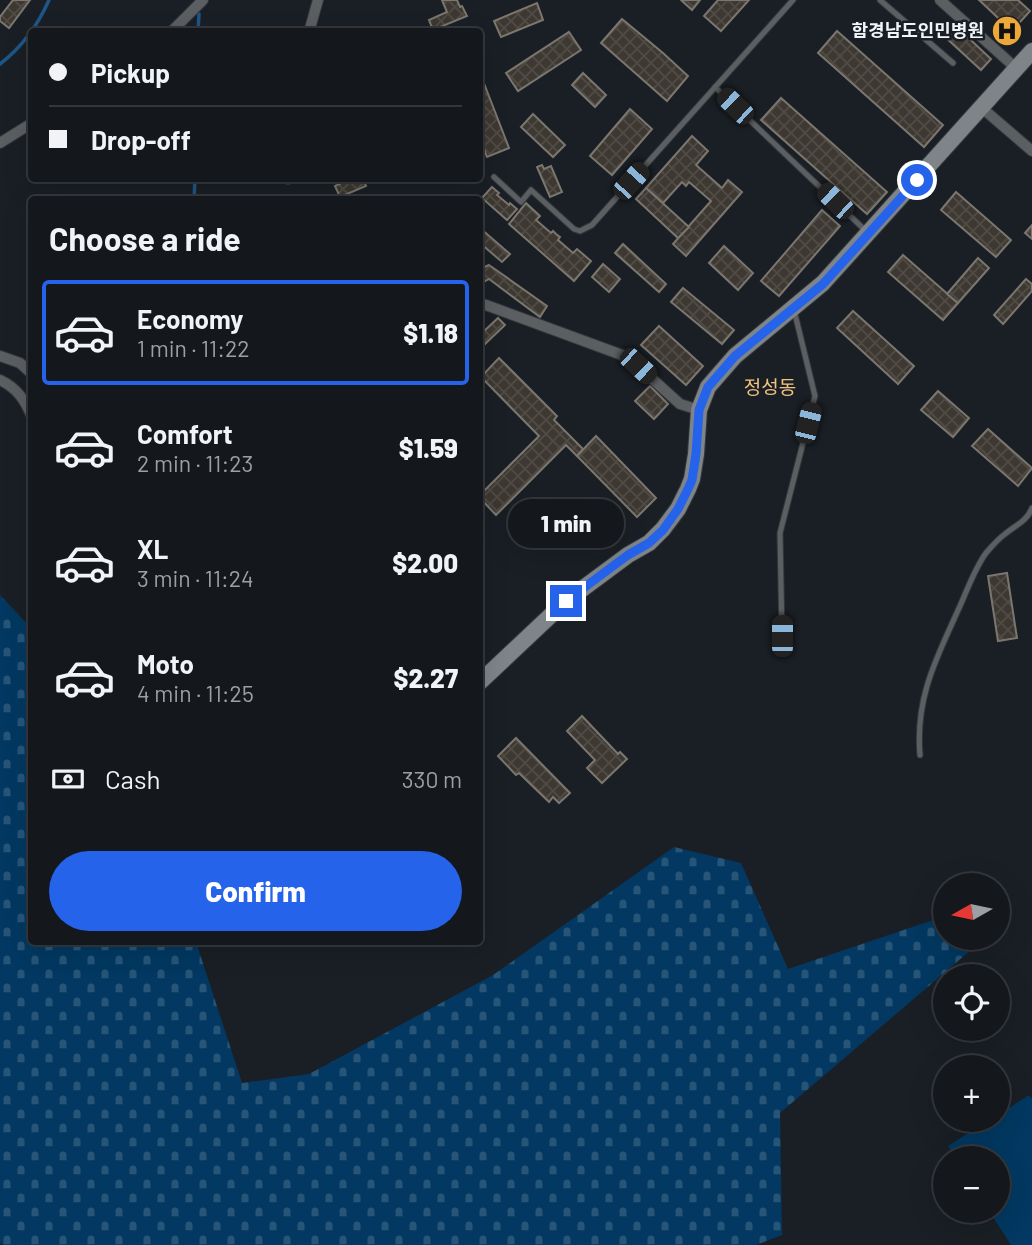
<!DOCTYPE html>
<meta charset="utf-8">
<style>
:root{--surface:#14171c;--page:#1d2025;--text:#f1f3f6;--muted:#9d9fa3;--line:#33363b;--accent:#2563eb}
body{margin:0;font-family:Barlow,"Noto Sans KR",sans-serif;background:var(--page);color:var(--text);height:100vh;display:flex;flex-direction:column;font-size:26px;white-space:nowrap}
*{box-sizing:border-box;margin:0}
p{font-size:23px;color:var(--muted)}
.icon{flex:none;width:38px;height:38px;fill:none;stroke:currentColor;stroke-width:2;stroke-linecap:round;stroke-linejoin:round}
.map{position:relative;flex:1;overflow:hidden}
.drawer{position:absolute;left:28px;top:196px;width:455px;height:749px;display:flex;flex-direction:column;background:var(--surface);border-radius:7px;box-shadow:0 7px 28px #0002,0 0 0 2px var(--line)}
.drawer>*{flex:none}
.guide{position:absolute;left:28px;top:28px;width:455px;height:154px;border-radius:7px;box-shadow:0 7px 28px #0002,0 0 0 2px var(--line);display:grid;align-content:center;height:154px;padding:0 21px;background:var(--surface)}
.needle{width:46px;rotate:261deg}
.controls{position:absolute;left:933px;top:873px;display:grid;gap:14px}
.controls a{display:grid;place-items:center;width:77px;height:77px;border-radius:50%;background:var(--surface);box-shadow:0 7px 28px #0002,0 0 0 2px var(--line);font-size:35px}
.end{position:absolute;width:32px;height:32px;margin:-16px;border:9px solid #2563eb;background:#fff;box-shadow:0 0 0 4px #fff}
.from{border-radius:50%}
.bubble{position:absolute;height:49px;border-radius:24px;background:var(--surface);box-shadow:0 7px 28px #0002,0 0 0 2px var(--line);font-size:23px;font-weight:800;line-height:49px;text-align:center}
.car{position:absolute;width:21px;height:42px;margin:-21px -10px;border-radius:9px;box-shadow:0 0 5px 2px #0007;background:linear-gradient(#222 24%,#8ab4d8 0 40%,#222 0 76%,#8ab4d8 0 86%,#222 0)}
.guide b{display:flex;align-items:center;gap:24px;height:66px;font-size:26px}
.guide b+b{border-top:2px solid var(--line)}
.guide i{width:18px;height:18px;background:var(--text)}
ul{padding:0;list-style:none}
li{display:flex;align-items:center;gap:21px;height:105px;margin:0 14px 10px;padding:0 7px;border:4px solid transparent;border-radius:7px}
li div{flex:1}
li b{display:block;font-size:26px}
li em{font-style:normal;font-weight:800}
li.current{border-color:var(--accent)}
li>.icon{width:63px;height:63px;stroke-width:1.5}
h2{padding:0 21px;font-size:32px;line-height:84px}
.pay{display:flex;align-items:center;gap:18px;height:77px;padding:0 21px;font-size:26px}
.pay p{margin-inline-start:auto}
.cta{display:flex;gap:14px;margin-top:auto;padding:14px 21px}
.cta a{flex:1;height:80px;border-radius:42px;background:var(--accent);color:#fff;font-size:28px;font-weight:800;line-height:80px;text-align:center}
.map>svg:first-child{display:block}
.cemetery{fill:url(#cemetery-stones)}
.park{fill:#023861}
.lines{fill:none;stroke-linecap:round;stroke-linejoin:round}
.stream{stroke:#1d5687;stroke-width:3.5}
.building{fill:url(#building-cross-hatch);stroke:#7b766e;stroke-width:2}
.lane-casing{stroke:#34393e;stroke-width:7}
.street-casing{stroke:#34393e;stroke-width:12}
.secondary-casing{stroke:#34393e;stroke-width:18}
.lane{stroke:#5c5f62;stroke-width:5}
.street{stroke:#5c5f62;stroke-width:10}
.secondary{stroke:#7f8489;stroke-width:16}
.route{stroke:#2563eb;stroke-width:9}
.labels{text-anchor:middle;stroke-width:5;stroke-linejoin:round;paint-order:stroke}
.poi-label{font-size:18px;font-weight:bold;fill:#f1f5f9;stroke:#1a1f25;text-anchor:end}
.neighbourhood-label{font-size:19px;fill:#f2c380;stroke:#1a1f25}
</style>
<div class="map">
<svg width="1032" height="1245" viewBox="0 0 1032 1245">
<defs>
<pattern id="cemetery-stones" width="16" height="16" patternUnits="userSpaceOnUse" patternTransform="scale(1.75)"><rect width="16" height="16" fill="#023861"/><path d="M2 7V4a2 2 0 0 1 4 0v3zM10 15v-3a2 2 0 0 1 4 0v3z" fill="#275578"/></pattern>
<pattern id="building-cross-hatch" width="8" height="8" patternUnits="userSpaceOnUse" patternTransform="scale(1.75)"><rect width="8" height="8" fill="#3d3831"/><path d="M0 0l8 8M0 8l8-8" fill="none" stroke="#504c45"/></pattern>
</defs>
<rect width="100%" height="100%" fill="#1a1f25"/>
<!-- cemetery -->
<path class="cemetery" d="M0,595L31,628L32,942H196L242,1083L309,1074L493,975L674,847L741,863L788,969L945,916V938H974L978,944L780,1113L782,1235L756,1245H4L0,1243Z"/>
<!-- park -->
<path class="park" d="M1029,1095L1032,1099V1245H1011L989,1211H998V1158H956L948,1146L989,1120H998V1115Z"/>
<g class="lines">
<!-- stream -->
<g class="stream">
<path d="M198,32L199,14"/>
<path d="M0,64C22,47 38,25 49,0"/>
<path d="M194,200L195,178"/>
</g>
</g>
<!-- building -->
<g class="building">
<path d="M13,0H30L9,28L0,21V17Z"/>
<path d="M442,0H457L460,7L462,6L467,16L433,30L429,20L447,12Z"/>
<path d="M681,0H700L692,10Z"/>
<path d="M718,0H749L721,31L704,16Z"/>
<path d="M979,0H1018L1030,11L1012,31Z"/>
<path d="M537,3L543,20L501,37L494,21Z"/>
<path d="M622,19L663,53L688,76L667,101L601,43Z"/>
<path d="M956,26L991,59L981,70L945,37Z"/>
<path d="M837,31L943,125L924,147L818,53Z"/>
<path d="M569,32L581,50L518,91L506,73Z"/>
<path d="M480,73L509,148L487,157L480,138Z"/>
<path d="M583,73L606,95L595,107L572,85Z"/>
<path d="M781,98L887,192L867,214L761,120Z"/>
<path d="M630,109L652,129L612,175L590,156Z"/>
<path d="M533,114L565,145L553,157L521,127Z"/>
<path d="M692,136L708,151L696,165L722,188L728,180L742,192L686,256L673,244L711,201L689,182L686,186L682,182L663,203L646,188Z"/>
<path d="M542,165L544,169L551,166L562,192L550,197L537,167Z"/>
<path d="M343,178H363L366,186L340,197L335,186L344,182Z"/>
<path d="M492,187L499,193L497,195L509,205L510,203L517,209L507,220L482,198Z"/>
<path d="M646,188L689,227L678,238L636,199Z"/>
<path d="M956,192L1011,240L996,257L941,210Z"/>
<path d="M526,203L540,216L536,220L551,233L553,231L556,234L560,237L558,240L573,253L577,249L591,261L574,281L509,224Z"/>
<path d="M822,210L840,226L779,296L761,281Z"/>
<path d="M1032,225V239L1025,233Z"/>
<path d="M480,228L510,254L502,262L480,243Z"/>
<path d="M623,244L666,284L659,292L615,253Z"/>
<path d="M724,246L753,273L738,290L709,263Z"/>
<path d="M903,255L958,303L943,320L888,272Z"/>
<path d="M978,258L989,268L958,303L947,294Z"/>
<path d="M603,264L620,279L609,292L592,277Z"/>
<path d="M489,265L547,306L540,317L489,279L480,284V269Z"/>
<path d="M1026,279L1032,284V291L1003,324L994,315Z"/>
<path d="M683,288L734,330L722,344L671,302Z"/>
<path d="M853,311L914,366L898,384L837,328Z"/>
<path d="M498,318L505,325L484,345L480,340V335Z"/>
<path d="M659,326L703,366L686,385L641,345Z"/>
<path d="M499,358L557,416L554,420L583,449L577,456L566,445L496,515L480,498V495L539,436L481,377Z"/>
<path d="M650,386L668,404L654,419L635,401Z"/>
<path d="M938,391L969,418L953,437L921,410Z"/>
<path d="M988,429L1032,468L1018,486L972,446Z"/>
<path d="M596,436L656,498L637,517L577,456Z"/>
<path d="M1007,573L1017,638L998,641L988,576Z"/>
<path d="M582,716L618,754L620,752L627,759L602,783L587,768L595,760L567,731Z"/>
<path d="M516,738L570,793L559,803L553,797L549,802L519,773L516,775L498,756Z"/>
</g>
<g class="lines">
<!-- lane casing -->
<g class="lane-casing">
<g id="lane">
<path d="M880,0L953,63"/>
<path d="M715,87L867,232"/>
<path d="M494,177L521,202L531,190L574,229L580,231L592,225L793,0"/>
<path d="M782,636L780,533L815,396L794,310"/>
<path d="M920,755C915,697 937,657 960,606C968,588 975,568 986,553C992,546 998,539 1005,534C1016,525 1027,521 1032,508"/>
</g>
</g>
<!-- street casing -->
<g class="street-casing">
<g id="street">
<path d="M940,0L1017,69"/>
<path d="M171,32L203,0"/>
<path d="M309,32L318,0"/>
<path d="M982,108L1032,151"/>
<path d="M0,143L32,123"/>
<path d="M288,178V179"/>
<path d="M480,304L486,305L622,355L638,366L680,404L699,410"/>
<path d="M0,356L20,363L32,374"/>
<path d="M0,380C17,388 25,400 32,417"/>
</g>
</g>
<!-- secondary casing -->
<g class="secondary-casing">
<path id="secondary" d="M480,682L566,601L628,555L649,543L663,529L678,509L688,489L692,479L696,454L699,410L708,387L735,356L823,283L1032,51"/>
</g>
<!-- lane -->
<use href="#lane" class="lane"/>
<!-- street -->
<use href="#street" class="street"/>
<!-- secondary -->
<use href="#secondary" class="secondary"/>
</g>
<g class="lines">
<!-- route -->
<path class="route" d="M566,601L628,555L649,543L663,530L678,509L688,489L692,480L696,454L699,410L708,387L735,356L823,284L917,180"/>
</g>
<!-- icons -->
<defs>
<g id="hospital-disc" transform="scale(1.575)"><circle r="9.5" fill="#eca93a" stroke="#1a1f25"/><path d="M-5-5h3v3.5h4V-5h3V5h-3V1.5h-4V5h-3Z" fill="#111"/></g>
</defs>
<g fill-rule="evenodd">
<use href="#hospital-disc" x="1007" y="31"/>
</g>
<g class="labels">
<!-- poi labels -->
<g class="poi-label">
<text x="984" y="37">함경남도인민병원</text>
</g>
<!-- neighbourhood labels -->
<g class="neighbourhood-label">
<text x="770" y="394">정성동</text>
</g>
</g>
</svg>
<div class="controls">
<a><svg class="needle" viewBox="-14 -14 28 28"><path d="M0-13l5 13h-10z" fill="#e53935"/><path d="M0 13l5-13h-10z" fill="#9d9fa3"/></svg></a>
<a><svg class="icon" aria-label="locate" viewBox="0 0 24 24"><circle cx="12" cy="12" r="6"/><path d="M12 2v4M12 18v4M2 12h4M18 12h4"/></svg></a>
<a>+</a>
<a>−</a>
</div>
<i class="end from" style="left:917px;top:180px"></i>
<i class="end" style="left:566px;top:601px"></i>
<div class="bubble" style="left:508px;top:499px;width:116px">1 min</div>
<i class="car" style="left:735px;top:106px;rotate:314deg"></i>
<i class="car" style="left:631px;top:181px;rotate:42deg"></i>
<i class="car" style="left:835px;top:201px;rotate:314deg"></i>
<i class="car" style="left:638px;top:366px;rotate:133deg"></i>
<i class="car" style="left:808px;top:423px;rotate:14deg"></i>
<i class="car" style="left:782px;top:636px;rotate:0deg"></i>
<div class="guide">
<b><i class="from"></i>Pickup</b>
<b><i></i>Drop-off</b>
</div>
<section class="drawer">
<h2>Choose a ride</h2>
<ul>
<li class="current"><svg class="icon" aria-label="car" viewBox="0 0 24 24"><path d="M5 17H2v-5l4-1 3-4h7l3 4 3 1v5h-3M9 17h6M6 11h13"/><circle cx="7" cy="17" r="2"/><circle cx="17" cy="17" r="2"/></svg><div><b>Economy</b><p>1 min · 11:22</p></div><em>$1.18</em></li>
<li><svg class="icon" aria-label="car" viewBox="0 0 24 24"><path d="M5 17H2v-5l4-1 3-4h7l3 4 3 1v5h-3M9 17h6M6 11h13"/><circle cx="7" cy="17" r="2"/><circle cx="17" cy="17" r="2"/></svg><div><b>Comfort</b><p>2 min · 11:23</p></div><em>$1.59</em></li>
<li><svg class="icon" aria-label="car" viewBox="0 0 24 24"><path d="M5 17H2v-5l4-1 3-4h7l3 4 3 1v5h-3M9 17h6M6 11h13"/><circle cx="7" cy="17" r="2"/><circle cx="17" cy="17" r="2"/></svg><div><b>XL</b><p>3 min · 11:24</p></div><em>$2.00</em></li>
<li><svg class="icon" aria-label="car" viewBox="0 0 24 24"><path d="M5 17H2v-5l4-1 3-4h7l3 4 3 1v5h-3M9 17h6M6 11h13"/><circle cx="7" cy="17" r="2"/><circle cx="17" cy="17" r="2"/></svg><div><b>Moto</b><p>4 min · 11:25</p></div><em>$2.27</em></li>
</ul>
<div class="pay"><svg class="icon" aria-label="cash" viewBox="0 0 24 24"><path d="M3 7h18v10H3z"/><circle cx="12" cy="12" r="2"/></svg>Cash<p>330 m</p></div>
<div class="cta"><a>Confirm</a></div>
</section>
</div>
